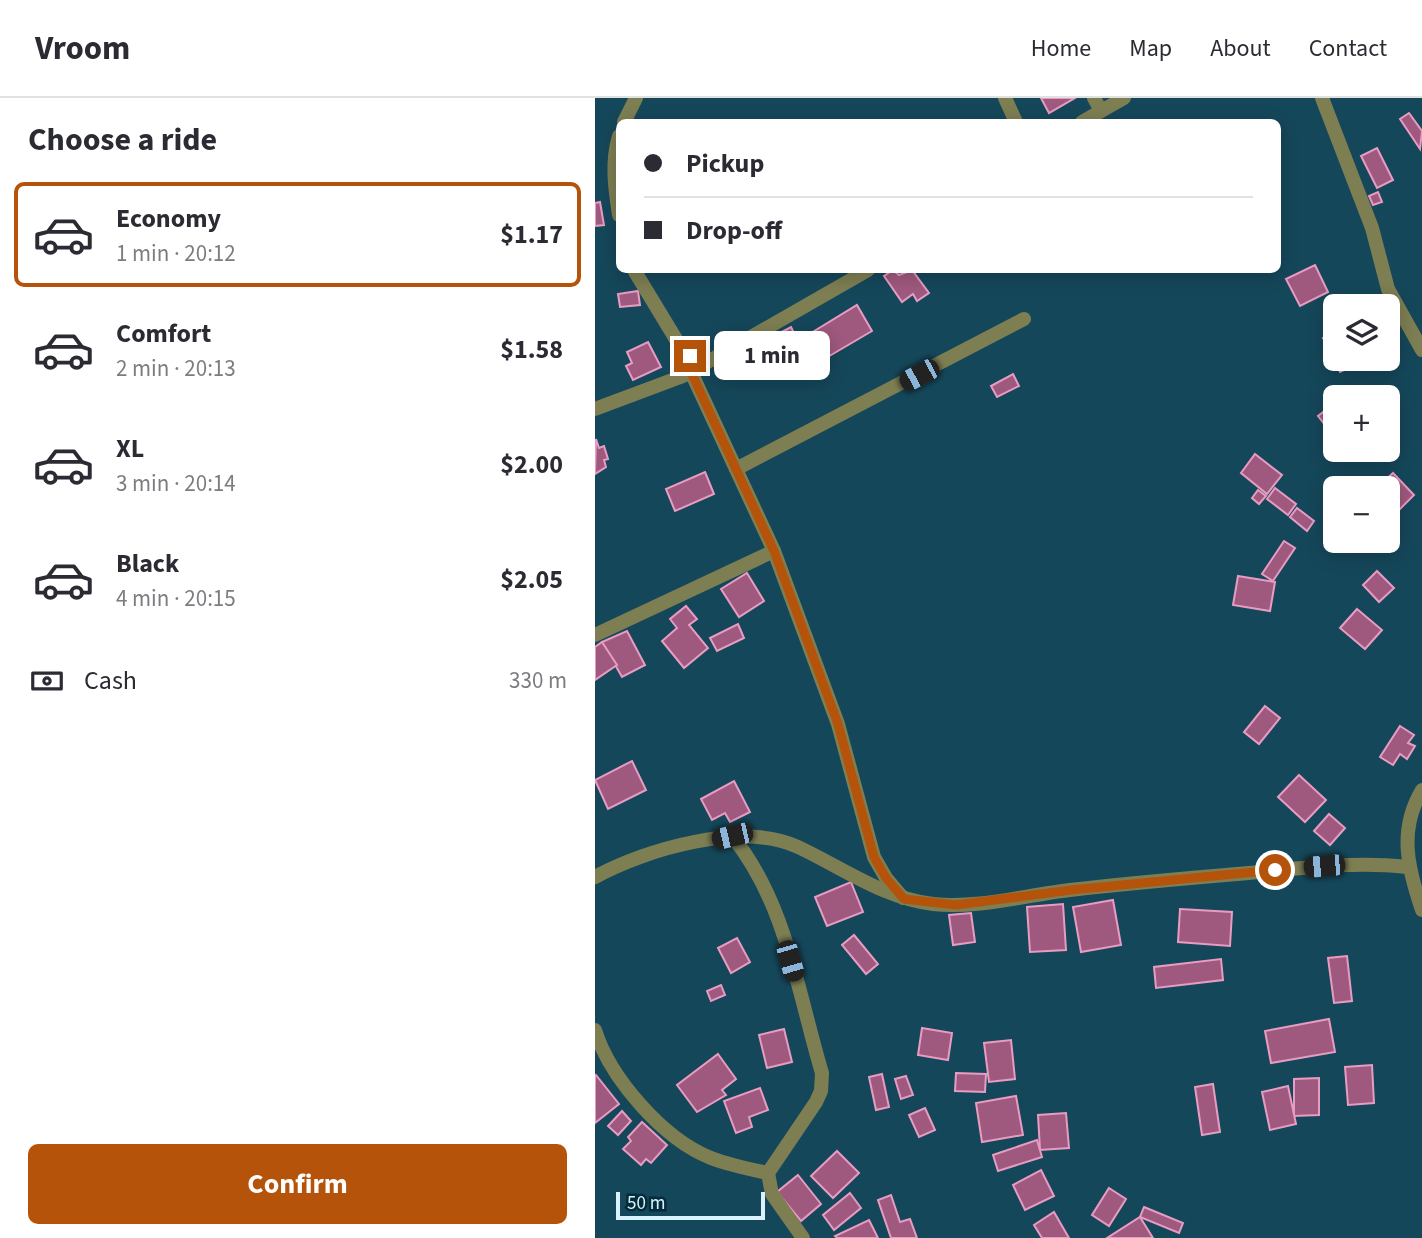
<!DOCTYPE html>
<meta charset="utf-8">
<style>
:root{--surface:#fff;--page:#f7f7f7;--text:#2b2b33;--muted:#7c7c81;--line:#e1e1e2;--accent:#b45309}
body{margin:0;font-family:"Source Sans 3",sans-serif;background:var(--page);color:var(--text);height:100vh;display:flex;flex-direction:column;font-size:26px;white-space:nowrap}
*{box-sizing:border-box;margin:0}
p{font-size:23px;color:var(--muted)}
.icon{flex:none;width:38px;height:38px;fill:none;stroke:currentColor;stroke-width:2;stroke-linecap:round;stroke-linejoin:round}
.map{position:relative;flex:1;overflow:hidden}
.side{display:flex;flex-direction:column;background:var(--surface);width:595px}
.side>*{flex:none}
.guide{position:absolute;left:21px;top:21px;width:665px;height:154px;border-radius:10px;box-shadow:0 4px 18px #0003;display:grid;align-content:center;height:154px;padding:0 28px;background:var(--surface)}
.controls{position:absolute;left:728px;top:196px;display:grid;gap:14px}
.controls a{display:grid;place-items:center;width:77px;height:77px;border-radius:10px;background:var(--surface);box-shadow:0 4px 18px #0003;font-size:35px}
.scale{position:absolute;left:21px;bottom:18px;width:149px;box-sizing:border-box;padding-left:7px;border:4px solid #d9f2fe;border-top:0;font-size:19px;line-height:24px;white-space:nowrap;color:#d9f2fe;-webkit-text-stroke:5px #032c3b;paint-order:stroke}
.end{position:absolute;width:32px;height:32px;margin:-16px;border:9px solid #b45309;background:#fff;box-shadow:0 0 0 4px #fff}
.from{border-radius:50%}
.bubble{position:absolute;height:49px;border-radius:10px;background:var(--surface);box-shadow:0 4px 18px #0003;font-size:23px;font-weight:700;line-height:49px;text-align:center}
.car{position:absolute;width:21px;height:42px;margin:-21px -10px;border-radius:9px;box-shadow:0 0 5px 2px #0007;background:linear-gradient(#222 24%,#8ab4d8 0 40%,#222 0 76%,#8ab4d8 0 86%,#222 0)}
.guide b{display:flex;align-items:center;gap:24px;height:66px;font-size:26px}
.guide b+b{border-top:2px solid var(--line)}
.guide i{width:18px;height:18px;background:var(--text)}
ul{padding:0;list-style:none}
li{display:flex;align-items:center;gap:21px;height:105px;margin:0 14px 10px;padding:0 14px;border:4px solid transparent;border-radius:10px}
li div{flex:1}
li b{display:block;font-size:26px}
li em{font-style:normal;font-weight:700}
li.selected{border-color:var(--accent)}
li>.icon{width:63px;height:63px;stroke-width:1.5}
h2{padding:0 28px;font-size:32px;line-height:84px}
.pay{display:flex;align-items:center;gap:18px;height:77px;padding:0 28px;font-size:26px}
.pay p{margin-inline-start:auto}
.primary-button{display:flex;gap:14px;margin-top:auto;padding:14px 28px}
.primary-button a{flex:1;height:80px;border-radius:10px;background:var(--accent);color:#fff;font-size:28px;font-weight:700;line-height:80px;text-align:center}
header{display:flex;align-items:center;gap:42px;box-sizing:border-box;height:98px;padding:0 35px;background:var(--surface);border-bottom:2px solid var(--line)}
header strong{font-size:33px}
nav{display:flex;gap:38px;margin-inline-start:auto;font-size:24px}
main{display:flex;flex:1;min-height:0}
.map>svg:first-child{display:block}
.building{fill:#9f597e;stroke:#e89cc2;stroke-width:2}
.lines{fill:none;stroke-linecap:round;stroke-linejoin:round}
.street{stroke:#7e7e53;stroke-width:14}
.route{stroke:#b45309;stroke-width:9}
</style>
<header>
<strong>Vroom</strong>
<nav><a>Home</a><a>Map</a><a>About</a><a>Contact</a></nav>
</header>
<main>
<section class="side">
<h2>Choose a ride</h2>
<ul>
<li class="selected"><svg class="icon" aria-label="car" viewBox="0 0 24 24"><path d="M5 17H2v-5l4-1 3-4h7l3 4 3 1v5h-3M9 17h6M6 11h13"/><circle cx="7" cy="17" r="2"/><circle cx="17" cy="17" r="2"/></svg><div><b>Economy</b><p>1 min · 20:12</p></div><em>$1.17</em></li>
<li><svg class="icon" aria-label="car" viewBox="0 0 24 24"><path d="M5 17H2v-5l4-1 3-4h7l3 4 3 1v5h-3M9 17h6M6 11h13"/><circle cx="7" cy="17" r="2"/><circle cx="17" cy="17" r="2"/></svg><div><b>Comfort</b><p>2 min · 20:13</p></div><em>$1.58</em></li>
<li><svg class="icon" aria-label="car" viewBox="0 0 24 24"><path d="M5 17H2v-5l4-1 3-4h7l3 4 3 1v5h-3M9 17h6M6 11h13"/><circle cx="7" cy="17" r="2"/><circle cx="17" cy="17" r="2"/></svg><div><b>XL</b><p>3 min · 20:14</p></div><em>$2.00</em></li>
<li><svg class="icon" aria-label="car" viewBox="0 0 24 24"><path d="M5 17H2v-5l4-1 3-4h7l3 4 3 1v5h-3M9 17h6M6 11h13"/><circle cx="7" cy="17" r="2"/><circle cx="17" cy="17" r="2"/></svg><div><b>Black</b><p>4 min · 20:15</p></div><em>$2.05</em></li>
</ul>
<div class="pay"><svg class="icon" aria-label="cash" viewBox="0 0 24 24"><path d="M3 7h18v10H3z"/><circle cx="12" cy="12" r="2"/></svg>Cash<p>330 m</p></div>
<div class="primary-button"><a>Confirm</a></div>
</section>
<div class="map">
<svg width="827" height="1140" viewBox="0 0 827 1140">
<rect width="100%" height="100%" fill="#15475a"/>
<!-- building -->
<g class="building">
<path d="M446,0H480L454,15Z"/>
<path d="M814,15L827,33L825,51L805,21Z"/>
<path d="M782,50L798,82L782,90L766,58Z"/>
<path d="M783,94L787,104L778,107L774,98Z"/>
<path d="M5,104L9,127L0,128V105Z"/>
<path d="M720,167L733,194L705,208L691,181Z"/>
<path d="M298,172L304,177L317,172L334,195L322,203L318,196L307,204L289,178Z"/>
<path d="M43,193L45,207L25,209L23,196Z"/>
<path d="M776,201L780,208H767L766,207Z"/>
<path d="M262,207L277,233L231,260L216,235Z"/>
<path d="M196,229L203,243L187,251L179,238Z"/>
<path d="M740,234V261H759L761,266L745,274L728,240Z"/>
<path d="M53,244L66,269L38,282L31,268L37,265L32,254Z"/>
<path d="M418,276L424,288L402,299L396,288Z"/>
<path d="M740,305V340L723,318Z"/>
<path d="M1,341L4,350L9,348L13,361L9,362L11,369L0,376Z"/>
<path d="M660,356L687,377L672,396L646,375Z"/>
<path d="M110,374L119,396L80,413L71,391Z"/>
<path d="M798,375L819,397L793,423V390H782Z"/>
<path d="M680,390L701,406L693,417L672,401Z"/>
<path d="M663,392L671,398L664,406L657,400Z"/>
<path d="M702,410L719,423L712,433L695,419Z"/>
<path d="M689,443L700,450L678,483L667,476Z"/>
<path d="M782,473L799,490L784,504L768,487Z"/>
<path d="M152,475L169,503L144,519L126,491Z"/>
<path d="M643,478L680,484L675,513L638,507Z"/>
<path d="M91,508L102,521L94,527L113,550L89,570L67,543L82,530L75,521Z"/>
<path d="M762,511L787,532L770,551L745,530Z"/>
<path d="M143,526L149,540L122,553L115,540Z"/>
<path d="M32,533L50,567L27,579L7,544Z"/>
<path d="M7,544L22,567L0,582V549Z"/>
<path d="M670,608L685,620L664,646L649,634Z"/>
<path d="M805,628L819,637L813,645L820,648L812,661L805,656L798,667L785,659Z"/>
<path d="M37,663L51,692L13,711L0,682Z"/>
<path d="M704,677L731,702L710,724L683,699Z"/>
<path d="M139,683L155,714L135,724L130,715L117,722L106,701Z"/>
<path d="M734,716L750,730L735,747L719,733Z"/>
<path d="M256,784L268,814L232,828L220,799Z"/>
<path d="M518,802L526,847L486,854L478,809Z"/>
<path d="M468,806L471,852L435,854L432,809Z"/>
<path d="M585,811L637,814L635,848L583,844Z"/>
<path d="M376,815L380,844L358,847L354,817Z"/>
<path d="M259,837L283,866L271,876L247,847Z"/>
<path d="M142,840L155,864L136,875L123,850Z"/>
<path d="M752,858L757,903L739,905L733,860Z"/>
<path d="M626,861L628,882L561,890L559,869Z"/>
<path d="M126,887L130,897L116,903L112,893Z"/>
<path d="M734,921L740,954L676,965L670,933Z"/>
<path d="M327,930L357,935L353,962L323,957Z"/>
<path d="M189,931L197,964L172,970L164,937Z"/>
<path d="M416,942L420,981L394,984L389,945Z"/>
<path d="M123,956L141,981L127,992L131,997L102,1014L82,987Z"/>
<path d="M777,967L779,1005L753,1007L750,969Z"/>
<path d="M361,975L391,976L390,994L360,993Z"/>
<path d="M287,976L294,1009L281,1012L274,979Z"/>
<path d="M1,977L24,1006L0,1025V978Z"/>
<path d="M311,978L318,997L306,1001L300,981Z"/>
<path d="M724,980V1017L699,1018V981Z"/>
<path d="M618,986L625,1034L607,1037L600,989Z"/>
<path d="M693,988L701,1026L675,1032L667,994Z"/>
<path d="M165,990L173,1012L154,1019L157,1029L141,1035L129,1003Z"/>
<path d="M421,998L428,1037L387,1044L381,1005Z"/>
<path d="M330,1010L340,1032L324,1039L314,1017Z"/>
<path d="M27,1013L36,1023L23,1037L13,1028Z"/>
<path d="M471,1015L474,1050L445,1052L443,1017Z"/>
<path d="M47,1024L72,1047L56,1065L51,1061L46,1067L28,1051L36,1043L33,1039Z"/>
<path d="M442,1042L447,1059L403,1073L398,1057Z"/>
<path d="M242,1053L264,1075L238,1100L216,1078Z"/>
<path d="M446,1072L459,1098L430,1112L418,1087Z"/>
<path d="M203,1077L226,1106L206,1123L182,1094Z"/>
<path d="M514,1090L531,1101L514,1128L497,1117Z"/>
<path d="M255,1095L266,1110L239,1132L228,1117Z"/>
<path d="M296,1097L305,1124L315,1121L322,1140H296L283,1102Z"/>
<path d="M549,1109L588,1125L584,1135L545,1119Z"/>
<path d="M459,1114L474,1140H447L439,1127Z"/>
<path d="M545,1119L558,1140H512Z"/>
<path d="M274,1122L283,1140H242L240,1138Z"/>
</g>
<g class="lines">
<!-- street -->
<g class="street">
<path d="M410,0L421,24"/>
<path d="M499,0L506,13"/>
<path d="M727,0L777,130L793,191L827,252"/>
<path d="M29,24L41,0"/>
<path d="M487,24L529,0"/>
<path d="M24,38C16,64 20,91 24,117"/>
<path d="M39,172L82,243L108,267"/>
<path d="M96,274L179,453L243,626L279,759L291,780L308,800"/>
<path d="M0,311L88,278L273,172"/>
<path d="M141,371L429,221"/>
<path d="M0,537L179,453"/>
<path d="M827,692C803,732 813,771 827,812"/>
<path d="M137,738C191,804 203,895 227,975L226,993L221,1004L173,1075L177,1096L208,1140"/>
<path d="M0,779C51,751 148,723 203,749C248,770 288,800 338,806C383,811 431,797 475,792C535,785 594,780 654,775C707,770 759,763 812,769"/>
<path d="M0,932C15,980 68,1041 116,1060C134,1067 154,1071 173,1075"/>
</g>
</g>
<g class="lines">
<!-- route -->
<path class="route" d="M95,258L108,267L96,274L179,453L243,626L279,759L291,780L309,801L361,807L476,792L680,772"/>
</g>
</svg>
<div class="controls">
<a><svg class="icon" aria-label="layers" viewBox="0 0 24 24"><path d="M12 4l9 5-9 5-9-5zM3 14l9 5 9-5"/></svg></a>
<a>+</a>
<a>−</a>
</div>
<div class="scale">50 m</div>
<i class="end from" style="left:680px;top:772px"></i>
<i class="end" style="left:95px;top:258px"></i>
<div class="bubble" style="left:119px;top:233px;width:116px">1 min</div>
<i class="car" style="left:324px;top:277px;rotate:242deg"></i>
<i class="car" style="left:137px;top:738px;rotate:257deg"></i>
<i class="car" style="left:729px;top:768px;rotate:265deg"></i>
<i class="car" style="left:195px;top:863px;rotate:164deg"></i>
<div class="guide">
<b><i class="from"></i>Pickup</b>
<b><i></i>Drop-off</b>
</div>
</div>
</main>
